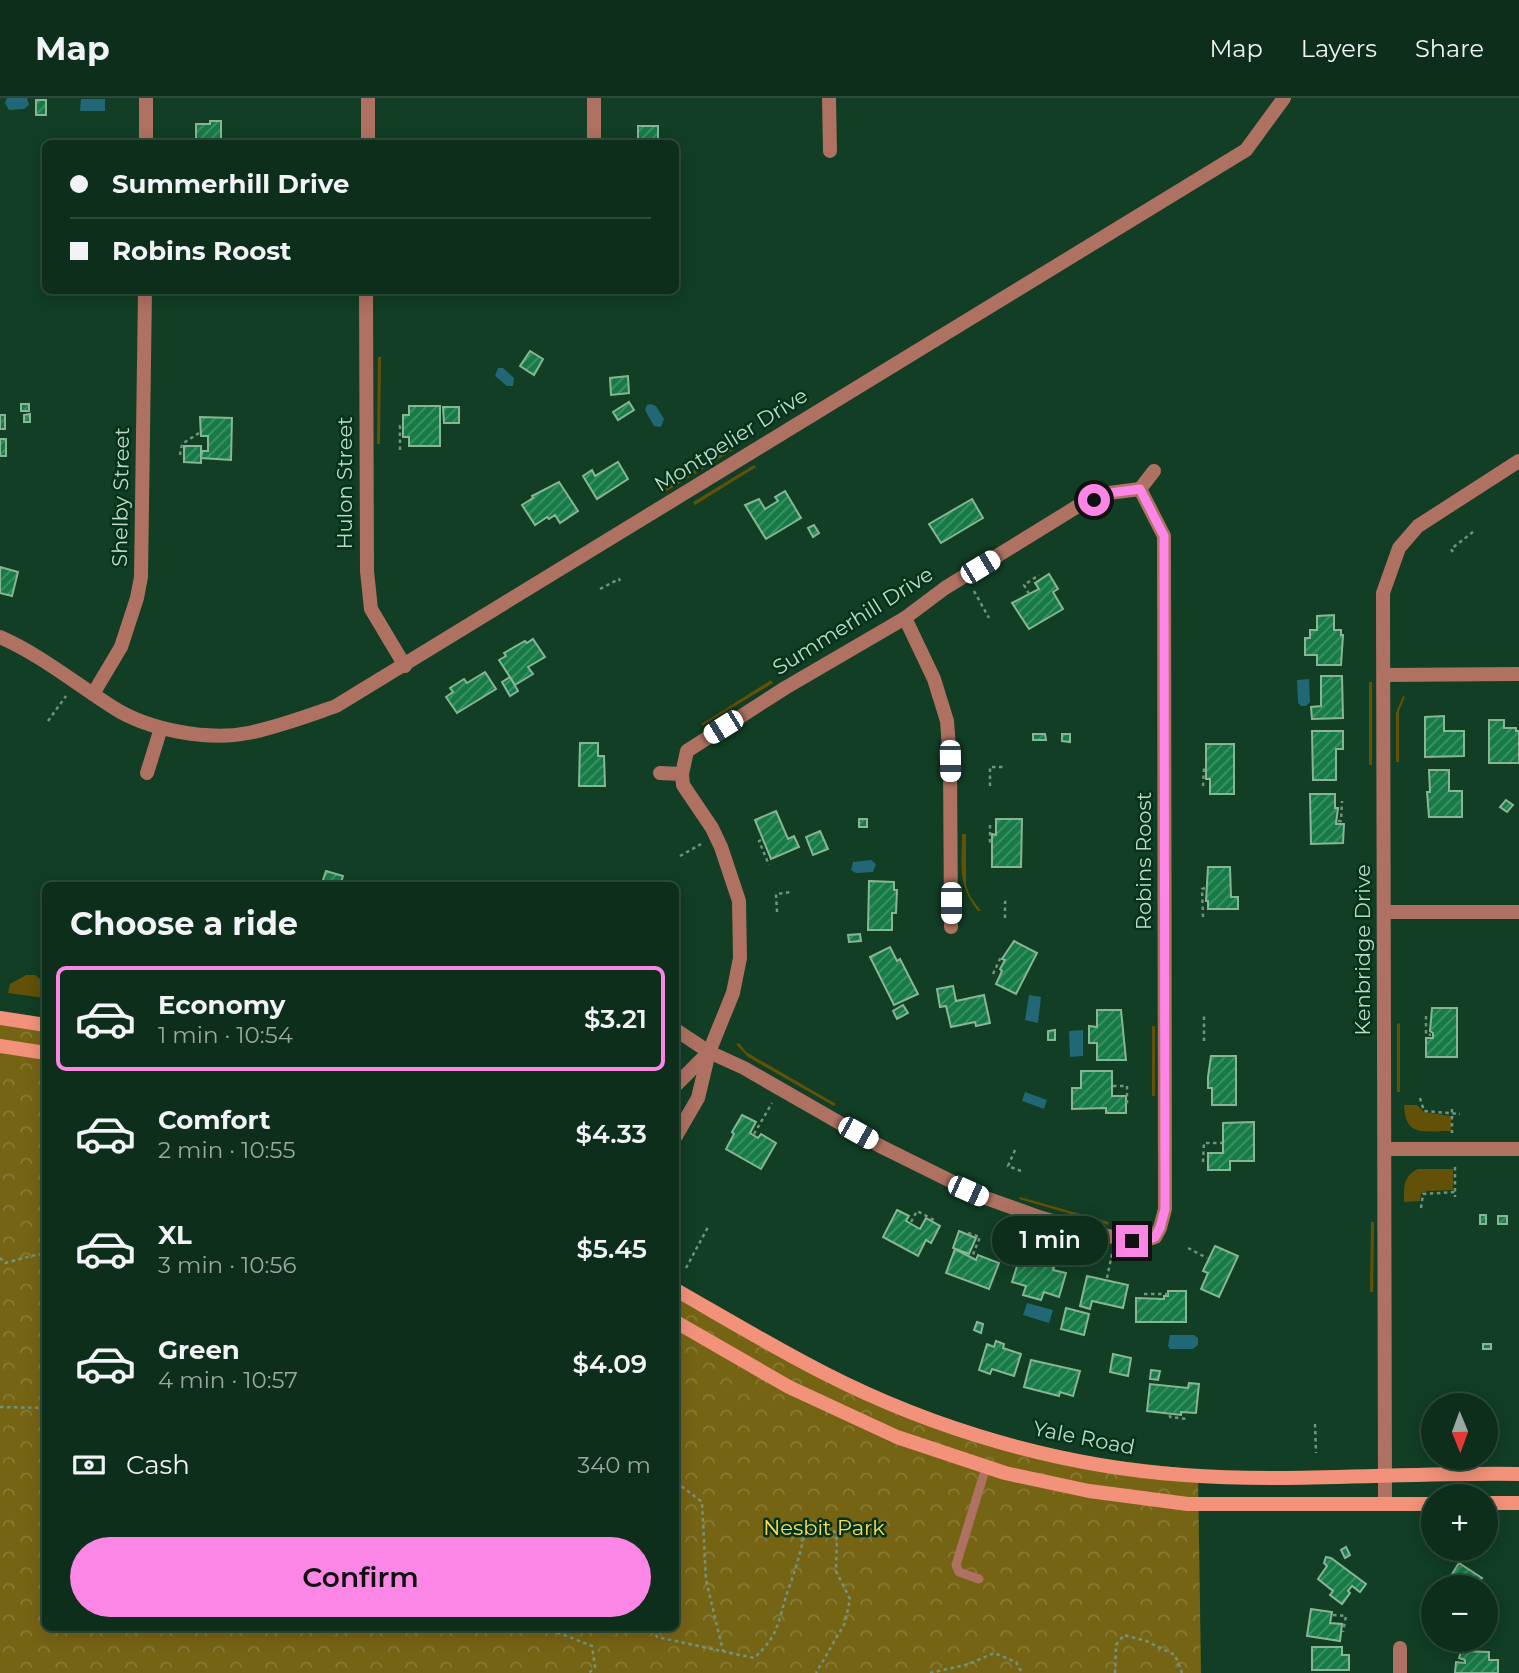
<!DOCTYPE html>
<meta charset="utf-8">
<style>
:root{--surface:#0d2e1b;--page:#1b3a28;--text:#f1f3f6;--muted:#9aa8a3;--line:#2d4a3a;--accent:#fb86e5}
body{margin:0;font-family:Montserrat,sans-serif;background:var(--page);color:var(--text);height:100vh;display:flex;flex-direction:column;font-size:26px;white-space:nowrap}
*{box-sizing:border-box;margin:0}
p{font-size:23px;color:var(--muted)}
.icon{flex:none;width:38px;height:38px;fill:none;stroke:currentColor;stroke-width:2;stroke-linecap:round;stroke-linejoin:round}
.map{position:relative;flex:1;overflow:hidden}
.sheet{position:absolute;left:42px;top:784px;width:637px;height:749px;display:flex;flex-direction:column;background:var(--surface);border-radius:10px;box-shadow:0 4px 18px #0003,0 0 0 2px var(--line)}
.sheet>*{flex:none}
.top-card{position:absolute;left:42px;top:42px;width:637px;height:154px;border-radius:10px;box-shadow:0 4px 18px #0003,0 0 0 2px var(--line);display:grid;align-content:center;height:154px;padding:0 28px;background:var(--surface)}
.needle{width:46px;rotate:179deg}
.buttons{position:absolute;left:1421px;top:1295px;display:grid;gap:14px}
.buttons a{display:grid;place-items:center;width:77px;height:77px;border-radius:50%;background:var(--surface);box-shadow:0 4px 18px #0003,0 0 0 2px var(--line);font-size:35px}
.end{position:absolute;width:32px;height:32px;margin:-16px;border:9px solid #fb86e5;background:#111;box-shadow:0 0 0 4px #111}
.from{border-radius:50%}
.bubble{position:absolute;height:49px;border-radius:24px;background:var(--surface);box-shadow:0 4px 18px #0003,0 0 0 2px var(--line);font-size:23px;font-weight:600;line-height:49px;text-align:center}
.car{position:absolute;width:21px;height:42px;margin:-21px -10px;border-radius:9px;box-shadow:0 0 5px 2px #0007;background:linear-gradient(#fff 24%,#345 0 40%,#fff 0 76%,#345 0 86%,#fff 0)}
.top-card b{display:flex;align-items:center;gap:24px;height:66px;font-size:26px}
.top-card b+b{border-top:2px solid var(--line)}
.top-card i{width:18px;height:18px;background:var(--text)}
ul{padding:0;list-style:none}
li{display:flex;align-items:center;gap:21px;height:105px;margin:0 14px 10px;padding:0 14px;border:4px solid transparent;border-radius:10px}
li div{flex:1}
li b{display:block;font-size:26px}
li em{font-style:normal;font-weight:600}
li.current{border-color:var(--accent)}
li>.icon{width:63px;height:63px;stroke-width:1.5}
h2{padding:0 28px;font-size:32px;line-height:84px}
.pay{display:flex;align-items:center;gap:18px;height:77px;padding:0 28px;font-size:26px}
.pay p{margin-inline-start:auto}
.button{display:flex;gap:14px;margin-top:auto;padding:14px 28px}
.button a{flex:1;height:80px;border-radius:42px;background:var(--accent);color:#111;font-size:28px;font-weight:600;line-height:80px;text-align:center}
header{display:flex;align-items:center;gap:42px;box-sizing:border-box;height:98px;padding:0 35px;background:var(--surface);border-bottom:2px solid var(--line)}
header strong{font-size:33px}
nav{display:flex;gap:38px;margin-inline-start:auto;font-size:24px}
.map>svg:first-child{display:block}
.grass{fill:#625106}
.forest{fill:url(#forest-crowns)}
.water{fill:#216776}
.building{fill:url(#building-hatch);stroke:#88b596;stroke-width:2}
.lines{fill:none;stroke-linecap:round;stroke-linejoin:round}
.path{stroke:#72937e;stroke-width:2.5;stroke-dasharray:3.5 3.5;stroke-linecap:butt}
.lane{stroke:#ae7162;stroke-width:9}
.street{stroke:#ae7162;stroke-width:14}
.secondary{stroke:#f2927a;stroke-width:14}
.route{stroke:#fb86e5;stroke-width:9}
.labels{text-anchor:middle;stroke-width:5;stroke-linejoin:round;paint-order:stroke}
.street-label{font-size:21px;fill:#c2d9c9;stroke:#04331b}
.park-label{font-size:21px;fill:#fddc5c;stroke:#04331b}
</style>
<header>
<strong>Map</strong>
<nav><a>Map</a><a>Layers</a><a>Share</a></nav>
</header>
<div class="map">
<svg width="1519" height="1575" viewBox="0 0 1519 1575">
<defs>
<pattern id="forest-crowns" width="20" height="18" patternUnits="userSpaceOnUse" patternTransform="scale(1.75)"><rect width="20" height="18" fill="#766415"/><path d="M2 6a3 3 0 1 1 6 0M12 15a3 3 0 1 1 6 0" fill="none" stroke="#887a36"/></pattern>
<pattern id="building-hatch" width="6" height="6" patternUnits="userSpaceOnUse" patternTransform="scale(1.75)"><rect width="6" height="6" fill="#177b47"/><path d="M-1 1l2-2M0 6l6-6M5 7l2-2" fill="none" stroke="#429369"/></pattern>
</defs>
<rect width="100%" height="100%" fill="#113e24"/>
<!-- grass -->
<g class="grass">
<path d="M378,259H381L380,346H377Z"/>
<path d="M734,348L735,351L662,396L660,393Z"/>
<path d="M754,367L756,369L695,407L693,404Z"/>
<path d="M771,582L773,585L702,628L701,626Z"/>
<rect x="1369" y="584" width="3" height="83"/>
<path d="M1403,598L1405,599L1399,613V664H1396V615Z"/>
<path d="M962,736H966V787L970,798L981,813H978C957,786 962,768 962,736Z"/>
<path d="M26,877H35L44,884L45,900L8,895L10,886Z"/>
<path d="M1400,925V994H1397V926Z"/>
<rect x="1152" y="928" width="3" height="70"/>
<path d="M739,945L746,954L836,1006L834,1008L748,959L736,946Z"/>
<path d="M1404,1007H1417L1424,1014L1451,1018V1033C1425,1033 1405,1040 1404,1007Z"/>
<path d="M1418,1071H1453V1092L1428,1093L1421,1095L1420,1103L1404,1104C1404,1089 1403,1078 1418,1071Z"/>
<path d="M1020,1099L1109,1124L1108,1127L1019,1101Z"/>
<path d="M1371,1124H1374L1373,1194H1370Z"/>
</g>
<!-- forest -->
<path class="forest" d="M0,914L45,921L46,1530H676V1185L853,1285L968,1330L1091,1360L1198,1372L1201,1575H0Z"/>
<!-- water -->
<g class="water">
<path d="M7,0H27L29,7L24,11L9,12L5,5Z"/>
<path d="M81,1H105V13H80Z"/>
<path d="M498,270H503L514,280L513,288H507L495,278Z"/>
<path d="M651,306L656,308L664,321L661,329L654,328L645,312L647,307Z"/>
<path d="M1309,581L1310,604L1306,608H1301L1298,605L1297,582Z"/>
<path d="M871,762L876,766L873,774L856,775L851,772L853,764Z"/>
<path d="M1029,897L1041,899L1038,925L1025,922Z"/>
<path d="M1083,932V958L1070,959L1069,933Z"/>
<path d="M1025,994L1047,1002L1044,1011L1022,1003Z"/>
<path d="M1027,1205L1053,1212L1049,1225L1023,1217Z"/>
<path d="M1170,1237H1194L1198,1240V1247L1193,1251H1170L1168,1248Z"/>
</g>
<!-- building -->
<g class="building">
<rect x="36" y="2" width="10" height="15"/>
<path d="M210,23H221V46H196V26H210Z"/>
<rect x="638" y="28" width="20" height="18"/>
<path d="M530,253L543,261L534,277L520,268Z"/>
<path d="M628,278L629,295L611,297L610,280Z"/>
<path d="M629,304L634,312L618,322L613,314Z"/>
<rect x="21" y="306" width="8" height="7"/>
<path d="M409,308H440V348H409V339H403V317H409Z"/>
<path d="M443,309H459V325H444Z"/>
<path d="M30,316V324H24V317Z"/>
<rect x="0" y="317" width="5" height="14"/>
<path d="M200,319L232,320L231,362L201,360L202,353H208V338H201Z"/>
<rect x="0" y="341" width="6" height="17"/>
<path d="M184,348H201V365L184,364Z"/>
<path d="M618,364L628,381L597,401L583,378L592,372L595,378Z"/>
<path d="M559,384L578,413L560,425L555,417L549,421L547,419L535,427L522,407L533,400L532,398Z"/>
<path d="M785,393L801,420L766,441L745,407L759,401L765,411L778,403L775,399Z"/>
<path d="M972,401L983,420L941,445L929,426Z"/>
<path d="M814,427L819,435L813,439L808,430Z"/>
<path d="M0,469L18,474L12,498L0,495Z"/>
<path d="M1049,476L1058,491L1053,494L1063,511L1029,531L1012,505L1039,491L1035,485Z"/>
<path d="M1334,517V532H1341V537H1343L1341,567H1317V557H1305V540H1310V532H1317V518Z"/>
<path d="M533,541L545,559L528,569L533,576L515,587L499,562L506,558L504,555L525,543L527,545Z"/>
<path d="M485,574L496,591L457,615L446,599L453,594L450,590L464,581L467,585Z"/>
<path d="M1321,578H1342L1343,620L1312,621L1311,609L1321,608Z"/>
<path d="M510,579L518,593L510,598L502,584Z"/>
<path d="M1444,618V633H1464V658L1425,659V619Z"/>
<path d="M1489,622H1504V630H1516V633H1519V665H1489Z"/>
<path d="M1312,633H1343V651H1336V682H1313Z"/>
<path d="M1033,636H1045L1046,642H1033Z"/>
<path d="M1062,636H1070V644L1062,643Z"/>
<path d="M580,645H598V658H604L605,688H579Z"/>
<path d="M1206,646H1234V696H1210V681H1206Z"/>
<path d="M1429,672H1449V693H1462V719H1429L1427,694H1430Z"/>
<path d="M1310,696H1335V710H1338L1336,726H1344L1343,745L1311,746Z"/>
<path d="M1506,702L1513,707L1507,714L1500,709Z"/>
<path d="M776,713L788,741L794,738L799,749L771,761L755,722Z"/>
<rect x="859" y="721" width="8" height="8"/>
<path d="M996,721H1022L1021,769H992V736L996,737Z"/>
<path d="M820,733L828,751L813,757L806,739Z"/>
<path d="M1208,769H1230L1231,799H1238V811H1208V803H1206Z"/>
<path d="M326,773L343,778L340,788H321Z"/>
<path d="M869,783L894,784V792H897L896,815H892V832H868Z"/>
<path d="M860,836L861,843L849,844L848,837Z"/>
<path d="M1014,843L1037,855L1016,896L996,886L1002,873L1000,871L1005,862L1002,861Z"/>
<path d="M890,849L897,863L900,861L918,896L894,907L870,859Z"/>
<path d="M953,888L956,903L984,897L990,925L976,928L975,924L951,929L946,908L940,909L937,891Z"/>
<path d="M903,907L908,915L897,921L893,913Z"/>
<path d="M1432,910H1457V959H1426V940H1433V935L1430,933Z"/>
<path d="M1097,912H1121L1126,962H1097V945H1089V928L1097,929Z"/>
<path d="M1055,932V942H1048V933Z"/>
<path d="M1211,958H1236V1007H1212V990H1208V979Z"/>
<path d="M1081,973H1112V998H1126V1015H1106V1010L1072,1011V990H1081Z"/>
<path d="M742,1017L756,1024L750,1035L758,1040L761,1036L776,1045L761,1071L726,1051L734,1036L732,1034Z"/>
<path d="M1254,1024V1063H1230V1072H1208V1055H1223V1025Z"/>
<path d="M897,1112L909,1118L906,1123L920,1131L926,1120L940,1128L931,1145L926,1142L918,1158L883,1139Z"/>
<rect x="1480" y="1117" width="6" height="9"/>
<rect x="1498" y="1118" width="9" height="8"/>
<path d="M959,1133L976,1140L969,1156L953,1150Z"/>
<path d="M1215,1148L1238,1158L1219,1199L1201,1191L1208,1175L1203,1173Z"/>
<path d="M955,1151L976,1162L978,1157L999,1165L989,1191L946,1175Z"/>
<path d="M1019,1162L1032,1166L1034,1163L1054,1169L1053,1172L1066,1175L1059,1199L1044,1194L1041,1202L1023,1197L1026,1188L1012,1184Z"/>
<path d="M1087,1178L1128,1187L1123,1210L1092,1203L1090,1211L1080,1208Z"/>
<path d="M1168,1193H1186V1224H1136V1200L1164,1201V1198H1168Z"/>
<path d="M1066,1210L1089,1216L1084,1237L1061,1231Z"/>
<path d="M977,1224L983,1226L981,1235L974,1232Z"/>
<path d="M996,1243L1004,1246L1003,1250L1021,1256L1014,1278L992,1271L990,1276L979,1272L987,1246L994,1249Z"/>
<rect x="1483" y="1246" width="8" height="5"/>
<path d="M1113,1256L1131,1260L1128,1278L1110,1274Z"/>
<path d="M1031,1262L1080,1273L1073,1298L1060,1294L1059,1298L1024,1289Z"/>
<path d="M1151,1272L1160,1273L1158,1282L1150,1281Z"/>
<path d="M1189,1285L1199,1286L1196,1315L1181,1314V1317L1147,1313L1150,1286L1188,1290Z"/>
<path d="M1346,1449L1350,1457L1345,1460L1341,1452Z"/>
<path d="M1326,1459L1331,1460L1366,1486L1360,1494L1352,1488L1348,1493L1350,1495L1342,1506L1330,1497L1333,1493L1318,1481L1327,1468L1324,1465Z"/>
<path d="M1459,1465L1482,1480L1478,1486L1482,1489H1444Z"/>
<path d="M1311,1511L1332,1514L1330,1525L1342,1526L1340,1543L1307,1538Z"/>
<path d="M1312,1549H1342V1557H1349V1572H1312Z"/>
<path d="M1461,1553L1489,1554V1562H1498V1575H1455L1456,1564L1465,1565V1562L1459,1560Z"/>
</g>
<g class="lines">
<!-- path -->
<g class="path">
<path d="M400,352V328H402"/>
<path d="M180,357L182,346L199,335"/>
<path d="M1453,454L1451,451L1473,434"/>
<path d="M600,491L619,481L620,483"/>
<path d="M974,493L989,520"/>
<path d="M1029,496L1024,487L1039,477"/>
<path d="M48,623L66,598"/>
<path d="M990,688V669H1004"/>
<path d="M1203,688L1204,670"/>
<path d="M1338,723H1341L1342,703"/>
<path d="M990,727V745H992"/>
<path d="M761,742L759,743L769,767"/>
<path d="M680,758L701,746"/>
<path d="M777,814L776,796L792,794"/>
<path d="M1203,819L1202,791L1205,790"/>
<path d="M1005,820V804H1008"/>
<path d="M993,876L1000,861L1003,863"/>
<path d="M1426,918V936L1431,937"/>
<path d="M1204,943V917H1206"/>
<path d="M1113,988H1127V1006"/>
<path d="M1420,1000L1424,1013L1460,1016"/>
<path d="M1452,1011V1035"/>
<path d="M754,1036L772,1005"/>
<path d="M1015,1052L1008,1068L1021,1073"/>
<path d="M1203,1064L1204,1045H1222"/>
<path d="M1455,1069V1099"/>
<path d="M1421,1110L1423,1096L1455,1094"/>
<path d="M911,1124L917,1113L934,1122"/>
<path d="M968,1135L980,1139L972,1159"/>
<path d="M1188,1150L1207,1160"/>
<path d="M0,1160L5,1165L39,1156L46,1160"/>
<path d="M686,1170L708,1129"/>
<path d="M1107,1180L1112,1156"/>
<path d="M1144,1196H1168"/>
<path d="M0,1309L46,1310"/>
<path d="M1170,1317V1319L1187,1321"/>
<path d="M1315,1326L1316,1355"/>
<path d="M676,1384L702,1404L706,1482L723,1553"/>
<path d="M1333,1517L1346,1518L1343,1534"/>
<path d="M310,1530L337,1534L342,1530"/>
<path d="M552,1530L554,1533L592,1548L595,1569L589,1575"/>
<path d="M653,1530L657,1539L754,1560C780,1537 778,1522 788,1492C795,1473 800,1457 804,1438L824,1424L837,1436L836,1473L850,1501L845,1525L816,1575"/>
<path d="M930,1575L969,1566L994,1555L1016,1564L1022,1575"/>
<path d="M1115,1575L1116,1547L1124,1537L1146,1543L1175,1557L1182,1575"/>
</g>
<!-- lane -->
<path class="lane" d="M979,1481L959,1474L956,1467L986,1369"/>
<!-- street -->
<g class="street">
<path d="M829,0L830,53"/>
<path d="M146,46V0"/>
<path d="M368,46V0"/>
<path d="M594,46V0"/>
<path d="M366,192L367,473L371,511L405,568"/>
<path d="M1140,391L1154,373"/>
<path d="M905,520L934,581L947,623L950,663L951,829"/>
<path d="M0,539C41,557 76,586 114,610C149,632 208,643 248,635C278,629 307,618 336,608L1246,52L1284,0"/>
<path d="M1384,577L1519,576"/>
<path d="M93,596L121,549L137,500L141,479L145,192"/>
<path d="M147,675L161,630"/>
<path d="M660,675L682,676"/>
<path d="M1385,814H1519"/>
<path d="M676,932L709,954L744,970L880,1048L983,1099L1039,1119L1090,1134L1132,1143H1144L1155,1139L1160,1130L1165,1111L1164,438L1140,391"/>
<path d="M676,987L708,955"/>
<path d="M676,1038L698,1000L709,954L733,895L740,860L739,803L721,749L712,730L683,687L682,676L687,653L785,590L905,520L945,490L1078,408L1109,395L1140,391"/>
<path d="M1385,1051H1519"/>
<path d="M1385,1406L1383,495L1399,450L1418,428L1519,363"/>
<path d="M1400,1550V1575"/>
</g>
<!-- secondary -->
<g class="secondary">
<path d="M0,920L46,927"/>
<path d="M0,948L46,955"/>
<path d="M676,1192C725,1220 773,1249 824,1275C935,1332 1060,1368 1184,1377C1295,1385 1408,1374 1519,1376"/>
<path d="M676,1224L789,1289L897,1339L1005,1375L1089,1393L1188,1406H1433"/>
<path d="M1486,1405H1519"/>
</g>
</g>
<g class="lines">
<!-- route -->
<path class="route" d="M1094,402L1109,395L1140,391L1164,438L1165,1111L1160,1130L1155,1139L1144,1143H1132"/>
</g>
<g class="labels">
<!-- street labels -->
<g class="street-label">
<text transform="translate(731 342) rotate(-32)" y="7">Montpelier Drive</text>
<text transform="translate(345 385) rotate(-90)" y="7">Hulon Street</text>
<text transform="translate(121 399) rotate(-89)" y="7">Shelby Street</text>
<text transform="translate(853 523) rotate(-32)" y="7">Summerhill Drive</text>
<text transform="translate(1144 763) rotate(-90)" y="7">Robins Roost</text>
<text transform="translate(1363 852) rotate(-90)" y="7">Kenbridge Drive</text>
<text transform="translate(1084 1340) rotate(11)" y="7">Yale Road</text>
</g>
<!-- park labels -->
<g class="park-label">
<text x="824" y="1437">Nesbit Park</text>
</g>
</g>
</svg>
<div class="buttons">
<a><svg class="needle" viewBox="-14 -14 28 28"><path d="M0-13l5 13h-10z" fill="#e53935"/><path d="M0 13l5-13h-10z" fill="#9aa8a3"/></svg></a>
<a>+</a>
<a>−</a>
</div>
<i class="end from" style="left:1094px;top:402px"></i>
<i class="end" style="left:1132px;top:1143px"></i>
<div class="bubble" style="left:992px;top:1118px;width:116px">1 min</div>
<i class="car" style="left:980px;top:469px;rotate:59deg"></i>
<i class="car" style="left:723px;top:629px;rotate:238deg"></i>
<i class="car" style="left:950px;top:663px;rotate:179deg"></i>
<i class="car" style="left:951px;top:805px;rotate:180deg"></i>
<i class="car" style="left:858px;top:1035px;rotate:119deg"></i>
<i class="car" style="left:968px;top:1093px;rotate:114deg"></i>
<div class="top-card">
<b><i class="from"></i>Summerhill Drive</b>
<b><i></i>Robins Roost</b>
</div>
<section class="sheet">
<h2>Choose a ride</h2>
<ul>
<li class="current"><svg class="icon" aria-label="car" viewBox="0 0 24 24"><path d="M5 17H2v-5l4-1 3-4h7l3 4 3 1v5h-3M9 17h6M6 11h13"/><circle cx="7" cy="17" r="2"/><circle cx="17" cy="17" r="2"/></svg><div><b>Economy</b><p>1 min · 10:54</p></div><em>$3.21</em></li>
<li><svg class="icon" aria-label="car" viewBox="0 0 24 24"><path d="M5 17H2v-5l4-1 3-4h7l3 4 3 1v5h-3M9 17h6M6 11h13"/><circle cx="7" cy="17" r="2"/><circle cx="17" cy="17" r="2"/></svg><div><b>Comfort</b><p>2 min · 10:55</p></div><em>$4.33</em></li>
<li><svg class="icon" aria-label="car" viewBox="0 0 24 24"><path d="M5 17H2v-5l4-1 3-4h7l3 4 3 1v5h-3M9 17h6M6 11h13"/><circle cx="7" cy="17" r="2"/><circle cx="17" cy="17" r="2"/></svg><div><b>XL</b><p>3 min · 10:56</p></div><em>$5.45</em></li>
<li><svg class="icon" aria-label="car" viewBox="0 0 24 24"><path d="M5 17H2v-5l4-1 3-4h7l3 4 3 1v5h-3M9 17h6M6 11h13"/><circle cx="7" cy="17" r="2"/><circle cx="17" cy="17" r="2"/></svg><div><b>Green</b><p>4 min · 10:57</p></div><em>$4.09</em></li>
</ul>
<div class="pay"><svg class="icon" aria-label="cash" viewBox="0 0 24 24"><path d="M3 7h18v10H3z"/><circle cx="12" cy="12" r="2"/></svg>Cash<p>340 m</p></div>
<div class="button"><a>Confirm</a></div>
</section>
</div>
